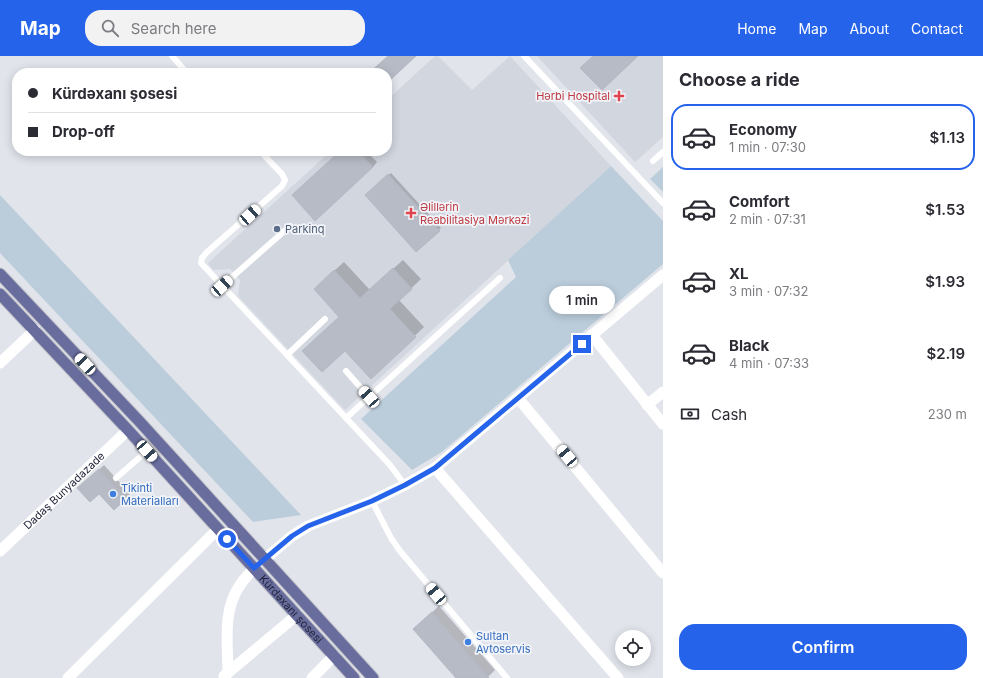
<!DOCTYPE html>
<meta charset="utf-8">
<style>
:root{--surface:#fff;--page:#f2f2f3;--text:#2b2b33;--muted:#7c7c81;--line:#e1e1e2;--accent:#2563eb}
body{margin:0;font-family:Inter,sans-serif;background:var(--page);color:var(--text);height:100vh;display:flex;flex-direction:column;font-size:15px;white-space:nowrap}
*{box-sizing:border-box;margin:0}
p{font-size:13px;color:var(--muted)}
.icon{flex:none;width:22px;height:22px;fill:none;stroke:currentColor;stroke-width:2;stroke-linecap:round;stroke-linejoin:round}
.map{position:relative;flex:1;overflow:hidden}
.sheet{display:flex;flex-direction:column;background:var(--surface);width:320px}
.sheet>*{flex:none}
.top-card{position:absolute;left:12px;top:12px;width:380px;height:88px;border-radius:16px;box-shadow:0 2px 10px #0003;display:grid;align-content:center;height:88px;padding:0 16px;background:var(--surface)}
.fabs{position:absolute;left:615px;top:574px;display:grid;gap:8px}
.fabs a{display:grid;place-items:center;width:36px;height:36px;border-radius:50%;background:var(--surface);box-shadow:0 2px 10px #0003;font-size:20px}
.end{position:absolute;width:18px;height:18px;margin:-9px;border:5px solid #2563eb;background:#fff;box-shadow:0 0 0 2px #fff}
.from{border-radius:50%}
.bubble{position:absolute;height:28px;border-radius:14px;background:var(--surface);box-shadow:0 2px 10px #0003;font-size:13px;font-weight:600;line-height:28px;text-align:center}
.car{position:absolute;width:12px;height:24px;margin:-12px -6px;border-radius:5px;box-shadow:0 0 3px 1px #0007;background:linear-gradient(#fff 24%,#345 0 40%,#fff 0 76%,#345 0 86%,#fff 0)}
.top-card b{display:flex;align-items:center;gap:14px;height:38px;font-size:15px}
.top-card b+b{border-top:1px solid var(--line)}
.top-card i{width:10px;height:10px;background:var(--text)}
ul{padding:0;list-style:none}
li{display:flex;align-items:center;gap:12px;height:66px;margin:0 8px 6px;padding:0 8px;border:2px solid transparent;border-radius:16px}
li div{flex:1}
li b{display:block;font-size:15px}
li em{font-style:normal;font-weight:600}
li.active{border-color:var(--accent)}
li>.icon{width:36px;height:36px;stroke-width:1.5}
h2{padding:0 16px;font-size:18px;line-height:48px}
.pay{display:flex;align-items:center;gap:10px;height:44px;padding:0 16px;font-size:15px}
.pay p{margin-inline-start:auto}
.primary-button{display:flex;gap:8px;margin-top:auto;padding:8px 16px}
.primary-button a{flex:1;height:46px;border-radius:16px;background:var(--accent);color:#fff;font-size:16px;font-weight:600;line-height:46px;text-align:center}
header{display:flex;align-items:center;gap:24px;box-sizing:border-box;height:56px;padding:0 20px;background:var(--accent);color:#fff}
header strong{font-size:19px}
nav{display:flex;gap:22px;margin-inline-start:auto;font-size:14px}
.search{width:280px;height:36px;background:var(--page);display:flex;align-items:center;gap:10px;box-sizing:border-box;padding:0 14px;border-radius:16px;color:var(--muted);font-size:15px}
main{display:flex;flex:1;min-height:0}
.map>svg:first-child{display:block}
.built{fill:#d2d6df}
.green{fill:#bbcddb}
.shadow{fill:#0003}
.building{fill:#b7bbc5;stroke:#b4b8c4}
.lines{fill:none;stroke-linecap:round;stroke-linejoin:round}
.primary-casing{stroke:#c1c2c8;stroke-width:13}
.service{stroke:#fff;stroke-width:6}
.minor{stroke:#fff;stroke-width:11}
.primary{stroke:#686d9e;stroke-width:11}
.route{stroke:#2563eb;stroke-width:5}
.health-dot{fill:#e0444e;stroke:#f1f4f8;stroke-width:1.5}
.service-dot{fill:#5c6f8a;stroke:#f1f4f8;stroke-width:1.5}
.shop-dot{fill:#3f7fe0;stroke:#f1f4f8;stroke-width:1.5}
.labels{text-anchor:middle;stroke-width:3.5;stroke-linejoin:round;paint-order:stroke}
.health-label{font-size:11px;fill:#be3a42;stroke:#f1f4f8;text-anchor:end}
.service-label{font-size:11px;fill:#4e5e75;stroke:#f1f4f8;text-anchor:start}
.shop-label{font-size:11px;fill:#366cbe;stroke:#f1f4f8;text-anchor:start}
.street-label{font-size:11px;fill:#22253b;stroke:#f1f4f8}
</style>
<header>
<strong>Map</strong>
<div class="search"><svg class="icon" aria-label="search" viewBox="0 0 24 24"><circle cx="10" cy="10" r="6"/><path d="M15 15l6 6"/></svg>Search here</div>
<nav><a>Home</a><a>Map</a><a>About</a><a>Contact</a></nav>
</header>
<main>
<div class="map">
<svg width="663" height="622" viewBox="0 0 663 622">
<rect width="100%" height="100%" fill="#e1e4eb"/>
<!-- built -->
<g class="built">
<path d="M435,0H438L472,34L510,0L611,110L345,354L238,240L240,224L230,213L213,214L208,207L331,95H387V44Z"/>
<path d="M537,0H663V81L635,106Z"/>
</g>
<!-- green -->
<g class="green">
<path d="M611,110L663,165V208L442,396L412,414L361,363L516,221L508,204Z"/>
<path d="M663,111V136L650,123Z"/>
<path d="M0,139L301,459L253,466L0,197Z"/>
</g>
<!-- shadow -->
<g class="shadow">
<path d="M341,95H366L377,106L373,111Z"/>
<path d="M391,117L441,172L416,194L366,139Z"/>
<path d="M403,204L421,223L399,244L424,271L371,321L324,224L344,206L370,234Z"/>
<path d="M104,409L130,438L114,453L99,437L83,428Z"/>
<path d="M439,550L495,614L487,622H457L421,566Z"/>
</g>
<!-- building -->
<g class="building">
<path d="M388,0H416L387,27V17H369Z"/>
<path d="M593,0H638L602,34L580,12Z"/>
<path d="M340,95H358L373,111L315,165L292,139Z"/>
<path d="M388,118L440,175L416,196L365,139Z"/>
<path d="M393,212L412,233L390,253L416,281L371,323L345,295L322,316L302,295L339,261L314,233L334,214L360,242Z"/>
<path d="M99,413L126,443L114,454L99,438L90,446L77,432Z"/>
<path d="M432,556L489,622H456L413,573Z"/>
</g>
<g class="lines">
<!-- primary casing -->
<g class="primary-casing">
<g id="primary">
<path d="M0,218L139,365L373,622"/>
<path id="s2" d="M0,238L128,374L354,622"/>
</g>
</g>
<!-- service -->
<g class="service">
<path d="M172,0L187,17"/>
<path d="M524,0L663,147"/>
<path d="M260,95L282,118L285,124L282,130L207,196L202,202L201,207L390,409L405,429"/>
<path d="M653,105L663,96"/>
<path d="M222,230L290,170"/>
<path d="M287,299L325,263"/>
<path d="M346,315L369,341"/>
<path d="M346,362L500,222"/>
<path d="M116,422L147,395"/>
<path d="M372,445L391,482L400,495L507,622"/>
</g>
<!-- minor -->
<g class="minor">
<path d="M592,279L663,368"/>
<path d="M0,307L35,274"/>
<path d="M518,342L663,517"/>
<path d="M647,349L663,336"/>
<path d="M435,412L618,622"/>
<path id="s1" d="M0,495L128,374"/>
<path d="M265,503L292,480L308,470L372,445L405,429L435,412L663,219"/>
<path d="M228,617C228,588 222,555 240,529C244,523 249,518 254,512"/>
<path d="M224,620L297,559"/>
<path d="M68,622L218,473"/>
<path d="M312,622L334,600"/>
</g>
<!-- primary -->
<use href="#primary" class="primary"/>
</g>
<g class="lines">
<!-- route -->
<path class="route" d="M227,483L254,512L292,480L308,470L372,445L405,429L435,412L582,288"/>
</g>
<!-- markers -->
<g class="health-dot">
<path d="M617 34h4v4h4v4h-4v4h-4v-4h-4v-4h4z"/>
<path d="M409 151h4v4h4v4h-4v4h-4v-4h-4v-4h4z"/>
</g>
<circle class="service-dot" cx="277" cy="173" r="4"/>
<g class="shop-dot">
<circle cx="113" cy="438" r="4"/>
<circle cx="468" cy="586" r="4"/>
</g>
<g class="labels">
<!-- health labels -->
<g class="health-label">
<text x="610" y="44">Hərbi Hospital</text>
<text x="420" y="155" text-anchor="start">Əlillərin<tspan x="420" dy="13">Reabilitasiya Mərkəzi</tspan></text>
</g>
<!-- service labels -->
<g class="service-label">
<text x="285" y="177">Parkinq</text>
</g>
<!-- shop labels -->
<g class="shop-label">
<text x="121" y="436">Tikinti<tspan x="121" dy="13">Materialları</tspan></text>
<text x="476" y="584">Sultan<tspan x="476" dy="13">Avtoservis</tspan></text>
</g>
<!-- street labels -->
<g class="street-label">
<text dy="4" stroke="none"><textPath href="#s1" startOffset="88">Dadaş Bunyadazade</textPath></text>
<text dy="4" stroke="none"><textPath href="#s2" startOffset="429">Kürdəxanı şosesi</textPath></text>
</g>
</g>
</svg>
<div class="fabs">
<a><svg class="icon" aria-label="locate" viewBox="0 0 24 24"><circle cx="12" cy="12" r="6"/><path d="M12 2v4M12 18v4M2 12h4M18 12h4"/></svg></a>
</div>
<i class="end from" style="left:227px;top:483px"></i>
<i class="end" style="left:582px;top:288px"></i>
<div class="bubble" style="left:549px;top:230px;width:66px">1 min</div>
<i class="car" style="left:250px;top:159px;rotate:48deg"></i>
<i class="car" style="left:222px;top:230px;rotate:48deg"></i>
<i class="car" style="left:85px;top:308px;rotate:317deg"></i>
<i class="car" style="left:369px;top:341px;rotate:318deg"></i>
<i class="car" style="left:147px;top:395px;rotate:138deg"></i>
<i class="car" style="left:567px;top:400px;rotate:320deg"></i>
<i class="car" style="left:436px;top:538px;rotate:320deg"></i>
<div class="top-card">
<b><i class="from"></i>Kürdəxanı şosesi</b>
<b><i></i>Drop-off</b>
</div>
</div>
<section class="sheet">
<h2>Choose a ride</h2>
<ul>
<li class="active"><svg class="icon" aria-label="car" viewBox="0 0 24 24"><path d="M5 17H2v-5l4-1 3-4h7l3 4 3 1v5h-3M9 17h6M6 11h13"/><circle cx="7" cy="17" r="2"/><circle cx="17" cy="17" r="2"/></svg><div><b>Economy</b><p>1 min · 07:30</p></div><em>$1.13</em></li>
<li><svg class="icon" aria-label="car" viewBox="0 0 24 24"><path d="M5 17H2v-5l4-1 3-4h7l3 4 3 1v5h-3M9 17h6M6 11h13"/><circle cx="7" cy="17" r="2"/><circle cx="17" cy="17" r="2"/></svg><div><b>Comfort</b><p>2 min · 07:31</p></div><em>$1.53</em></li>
<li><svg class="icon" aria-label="car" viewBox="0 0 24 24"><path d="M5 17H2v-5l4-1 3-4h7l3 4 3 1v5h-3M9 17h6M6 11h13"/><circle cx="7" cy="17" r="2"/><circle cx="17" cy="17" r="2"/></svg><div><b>XL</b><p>3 min · 07:32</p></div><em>$1.93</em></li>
<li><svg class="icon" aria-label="car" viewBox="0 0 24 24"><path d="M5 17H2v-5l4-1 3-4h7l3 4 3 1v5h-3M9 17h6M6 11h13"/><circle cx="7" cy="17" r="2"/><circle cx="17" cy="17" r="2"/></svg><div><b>Black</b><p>4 min · 07:33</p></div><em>$2.19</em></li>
</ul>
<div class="pay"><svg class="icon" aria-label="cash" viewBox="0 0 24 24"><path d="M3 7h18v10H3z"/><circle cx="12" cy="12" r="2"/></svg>Cash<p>230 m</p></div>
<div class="primary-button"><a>Confirm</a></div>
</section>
</main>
